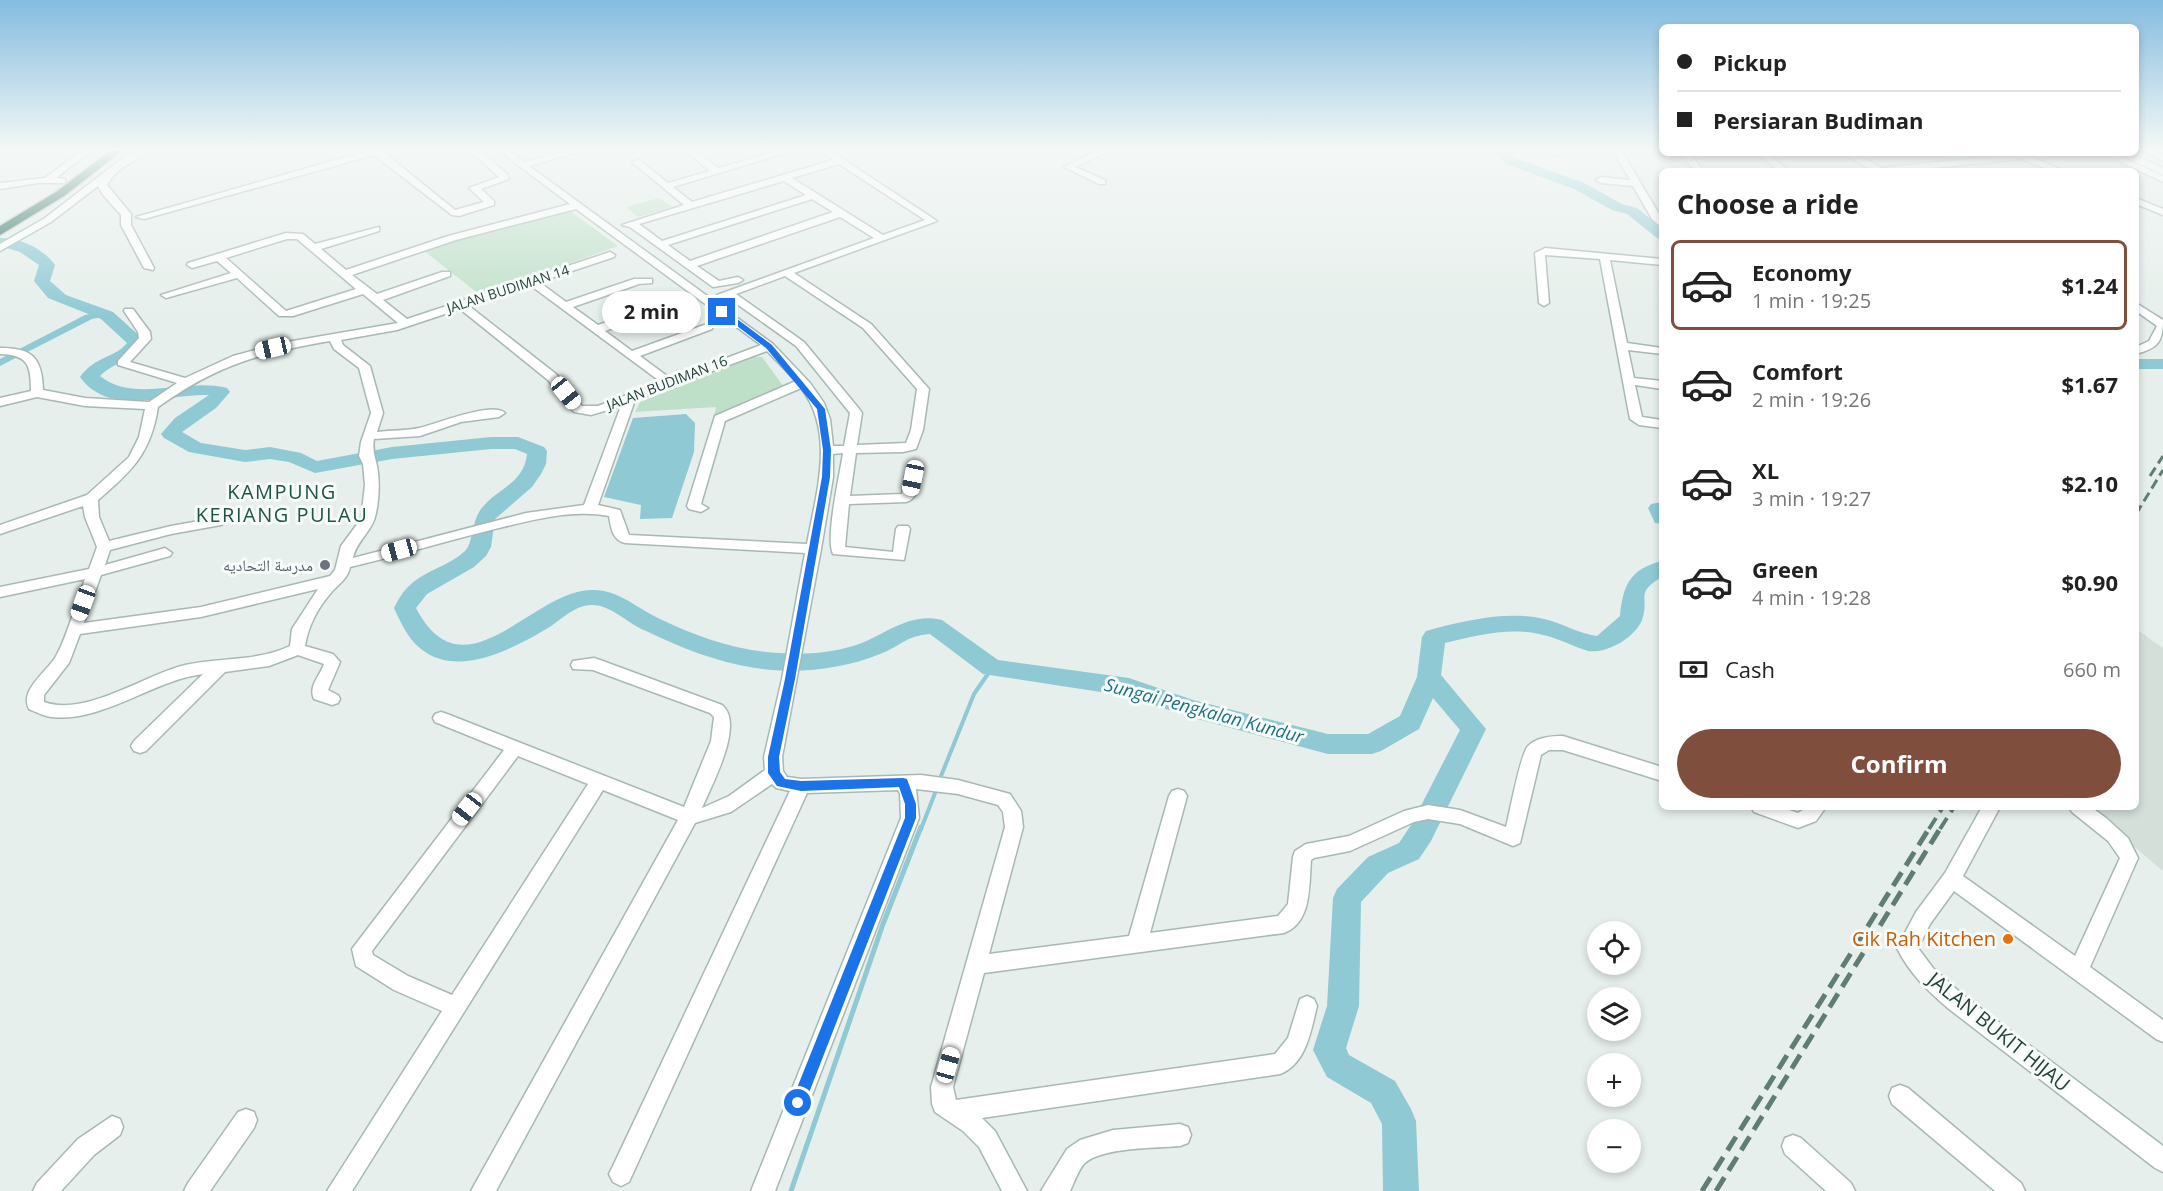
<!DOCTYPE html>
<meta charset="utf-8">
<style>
:root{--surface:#fff;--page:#f2f2f2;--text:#222;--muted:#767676;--line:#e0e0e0;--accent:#804e3d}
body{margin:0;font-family:"Open Sans","Noto Naskh Arabic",sans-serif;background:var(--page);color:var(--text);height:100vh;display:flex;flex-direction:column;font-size:22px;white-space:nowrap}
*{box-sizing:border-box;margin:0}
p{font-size:20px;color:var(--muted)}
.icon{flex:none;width:33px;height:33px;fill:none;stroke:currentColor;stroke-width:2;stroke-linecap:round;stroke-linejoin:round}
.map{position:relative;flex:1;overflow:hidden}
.drawer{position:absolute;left:1659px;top:168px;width:480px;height:642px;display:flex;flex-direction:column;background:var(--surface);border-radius:9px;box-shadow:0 3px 9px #0003}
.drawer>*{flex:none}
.hud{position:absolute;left:1659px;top:24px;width:480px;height:132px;border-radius:9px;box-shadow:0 3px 9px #0003;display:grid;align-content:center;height:132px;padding:0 18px;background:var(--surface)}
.fabs{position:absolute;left:1587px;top:921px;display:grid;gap:12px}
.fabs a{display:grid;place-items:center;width:54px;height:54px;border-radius:50%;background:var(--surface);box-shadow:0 3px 9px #0003;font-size:30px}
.end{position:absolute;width:27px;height:27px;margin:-14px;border:8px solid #1a73e8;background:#fff;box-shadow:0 0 0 3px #fff}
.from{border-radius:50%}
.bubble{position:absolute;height:42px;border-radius:21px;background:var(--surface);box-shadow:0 3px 9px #0003;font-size:20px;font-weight:700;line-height:42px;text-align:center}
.car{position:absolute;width:18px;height:36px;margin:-18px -9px;border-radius:8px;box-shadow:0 0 4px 2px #0007;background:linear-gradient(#fff 24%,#345 0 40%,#fff 0 76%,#345 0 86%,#fff 0)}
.hud b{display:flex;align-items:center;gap:21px;height:57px;font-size:22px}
.hud b+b{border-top:2px solid var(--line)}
.hud i{width:15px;height:15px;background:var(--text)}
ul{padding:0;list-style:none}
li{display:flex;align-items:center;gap:18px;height:90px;margin:0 12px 9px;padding:0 6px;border:3px solid transparent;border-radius:9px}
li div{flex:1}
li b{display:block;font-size:22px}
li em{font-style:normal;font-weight:700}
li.on{border-color:var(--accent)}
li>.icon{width:54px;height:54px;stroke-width:1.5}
h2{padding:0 18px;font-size:27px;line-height:72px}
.pay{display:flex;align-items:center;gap:15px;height:66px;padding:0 18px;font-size:22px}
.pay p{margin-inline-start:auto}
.action{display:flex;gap:12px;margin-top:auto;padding:12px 18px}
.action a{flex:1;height:69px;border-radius:36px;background:var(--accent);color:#fff;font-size:24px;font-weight:700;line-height:69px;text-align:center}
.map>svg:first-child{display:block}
.built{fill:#d4dfda}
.green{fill:#bfe0c8}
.water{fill:#8ec9d4}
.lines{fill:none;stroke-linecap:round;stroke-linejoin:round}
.stream-far1{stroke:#8ec9d4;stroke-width:4}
.stream{stroke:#8ec9d4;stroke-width:5}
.canal{fill:#8ec9d4;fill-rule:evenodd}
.river{fill:#8ec9d4;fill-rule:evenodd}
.street-casing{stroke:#a8b8b2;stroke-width:3}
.secondary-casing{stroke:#a4bbb3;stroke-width:3}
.highway-casing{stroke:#c2cac8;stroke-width:3}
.street{fill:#fff;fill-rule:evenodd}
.secondary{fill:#fff;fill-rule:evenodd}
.highway{fill:#2f6f62;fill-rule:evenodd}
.rail-far2{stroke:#5f7d75;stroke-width:3;stroke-dasharray:10 5;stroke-linecap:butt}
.rail-far1{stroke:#5f7d75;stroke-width:4;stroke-dasharray:13 7;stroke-linecap:butt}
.rail{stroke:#5f7d75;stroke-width:5;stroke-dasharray:16 8;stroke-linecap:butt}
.route{fill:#1a73e8}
.worship-dot{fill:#6b7280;stroke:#f7fbf9;stroke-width:2}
.food-dot{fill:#e8710a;stroke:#f7fbf9;stroke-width:2}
.labels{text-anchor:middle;stroke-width:6;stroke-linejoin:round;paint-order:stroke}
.far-street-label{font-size:14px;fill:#24423a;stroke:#f7fbf9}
.worship-label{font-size:16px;fill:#5b616d;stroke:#f7fbf9;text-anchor:end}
.water-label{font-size:18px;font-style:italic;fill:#1c6f80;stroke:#f7fbf9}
.quarter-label{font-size:20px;letter-spacing:1.5px;fill:#1f5548;stroke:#f7fbf9}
.near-food-label{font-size:20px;fill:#c56008;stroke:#f7fbf9;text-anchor:end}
.near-street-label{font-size:20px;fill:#24423a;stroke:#f7fbf9}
</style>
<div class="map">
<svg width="2163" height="1191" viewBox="0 0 2163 1191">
<rect width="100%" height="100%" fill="#e6efeb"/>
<!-- built -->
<path class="built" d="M2136,629L2163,648V871L2087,807H2136Z"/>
<!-- green -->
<g class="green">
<path d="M659,198L672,207L638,217L626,207Z"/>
<path d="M570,211L618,246L480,295L423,250Z"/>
<path d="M753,357H762L784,387L714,416L716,407L635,412L640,402Z"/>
</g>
<!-- water -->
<path class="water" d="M686,414L695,423L694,452L672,518L640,519L641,505L604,497L633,418Z"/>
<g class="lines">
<!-- stream-far1 -->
<g class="stream-far1">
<path d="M939,781L974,694L992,668"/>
<path d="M921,829L937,788"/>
</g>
<!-- stream -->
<path class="stream" d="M791,1191L883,924L921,827"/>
<!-- canal -->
<path class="canal" d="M104,311L109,314L108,316L92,319L0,366V359L85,315Z"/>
<!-- river -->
<g class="river">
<path d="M1497,151H1507L1516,158L1584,183L1622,204L1637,208L1662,228V239L1657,238L1627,214L1612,210L1574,189L1506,164L1495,154Z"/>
<path d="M0,238C20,238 43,248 55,265L50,281L66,295L113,312L143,339L146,343C134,360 114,362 100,376C135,404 184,377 227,388L230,392L216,408L182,432L201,443L245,450L270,447L301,453L317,461L392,447L491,437H518L544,447L547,451L546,464L541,474L532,487L495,519L491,547L486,556L474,567L427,594L416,608C464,700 532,590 592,590C617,589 637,608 658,618C697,637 737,651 780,653C804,655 830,653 853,646C883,637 908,611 942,620L998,660L1129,678L1193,700L1328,734H1368L1400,716L1417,677L1422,637L1426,631C1461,621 1508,610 1544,619C1562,623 1579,634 1597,636L1620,616C1623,585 1630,569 1662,561V577C1634,593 1650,598 1642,620C1635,638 1606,654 1588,651C1572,646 1556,637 1539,634C1509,627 1474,636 1445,643L1441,675L1486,729L1431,841L1419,859L1388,873L1361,902L1359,1006L1346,1048L1349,1055L1395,1081L1411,1109L1416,1121L1419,1191H1383L1382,1124L1371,1103L1327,1077L1313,1050L1327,1006L1333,898L1337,889L1368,857L1399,843L1411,825L1460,730L1433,698L1419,729L1381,751L1372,754H1328L1190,717L1127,696L983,674L930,634C905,636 901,646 880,654C840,670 797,674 755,668C716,662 679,647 644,630C627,623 610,604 591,605C575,605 561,620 548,628C514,648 458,679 421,649C408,639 401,623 394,608C398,600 403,591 410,585C426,570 449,566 465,551C473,544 471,523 481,509C497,488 524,484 527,454L515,449H491L392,459L315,473L289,462L270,459L245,462L189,452L164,438L161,434L175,418L209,395C169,393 109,418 80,377C95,356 115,358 127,343L101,319L48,298L34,281L39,265L20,252L0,246Z"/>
<rect x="2136" y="359" width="27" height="10"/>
<path d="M1662,502V524L1655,523L1648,508L1651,504Z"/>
</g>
<!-- street casing -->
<g class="street-casing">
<g id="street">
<path d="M81,151H91L56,178L65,179V183H38L0,189V183L45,178Z"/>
<path d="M139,151H151C131,165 121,163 107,185L131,214V225L154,268L153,270L144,268L121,225V215L103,195L98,186L51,222L0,251V244L45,218L124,157Z"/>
<path d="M367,151H382L455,210L484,202L469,188L499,177L470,151H480L507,174L509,179L481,189L494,201V205L459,216L452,215L374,155L144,219L136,217Z"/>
<path d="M499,151H509L524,162L566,151H581L529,166L773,344L810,383L824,403L830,419L833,446H844L850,413L796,346L727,297L722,298L717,295L874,238L840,217L697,266L719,281L738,277L743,280L738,283L713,287L630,227L622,225L684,205L632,162L639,160L668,183L710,171L686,151H696L718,168L778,151H792L673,187L692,202L833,160L821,151H831L937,221L794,273L871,324L929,389L923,430L916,449L903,452L856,453L850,496L902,494L905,476L912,472L919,476C917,486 918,499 906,502L849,504L845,547L893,552L896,529L898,526H908L910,529L904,560L833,554C825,538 840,474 843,453L833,454V477L821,549L782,757L783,771L787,777L801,779L921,775L958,780L1010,794L1021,811L1023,827L989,954L1129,936L1169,796L1172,791L1178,789L1184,791L1187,796L1150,933L1278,916L1288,904L1293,857L1295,851L1306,844L1349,836L1404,811L1428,805L1460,810L1506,827C1510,812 1520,755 1528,746C1537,737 1551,736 1563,736L1662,767V781L1563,750H1549L1541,755L1520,843L1513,846L1460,824L1428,819L1414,822L1350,851L1314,858L1311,860C1309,884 1312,923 1284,933L984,973L953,1087L956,1100L1275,1054L1288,1038L1300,999L1307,996L1314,999L1317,1006C1311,1031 1306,1064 1280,1074L982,1118L995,1131L1027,1191H1002L979,1147L963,1131L935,1112L932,1104L931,1087L1005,827L1003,812L998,805L958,794L916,789L919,818L775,1191H751L901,818L900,794L898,790L807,793L629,1182L621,1186L613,1182L609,1174L613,1166L790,791L776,788L772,784L731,812L695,823L496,1191H471L678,820L603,790L352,1191H327L442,1011L394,990L356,966L352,949L504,750L435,722L433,718L435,714L441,712L447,714L684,807L711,741L714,717L710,713L593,670L573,669L571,665L573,661L594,658L600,660L722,705C745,724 712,784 702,808L729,796L765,770L764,757L782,679L805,553L625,543C612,540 611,527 609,516C574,509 537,519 503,527C452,539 402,555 350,567C348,579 337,585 330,594C317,609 308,627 305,646L333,654L340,662L328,690L338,695L340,699L338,703L332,705L314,699C308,686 320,676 324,664L298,655L269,666L225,672L146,751L140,753L134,751L131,746L134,741L203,674C153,680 103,723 51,717C44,716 36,712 29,709C19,691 46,672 55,658C67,638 76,602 85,579L0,597V587L89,569L97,547L85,517L83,506L0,534V525L87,495L129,457L139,437L145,409L85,406L37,397L0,406V398L31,391C31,365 28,355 0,354V348C33,348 42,358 43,390L85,398L149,402L177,383L118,365V361L139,338L138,332L124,311L125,309H133L150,332L151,339L130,362L185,378L233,356L281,343L398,323L363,294L293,316H279L237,278L166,298L161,295L231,273L217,261L192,268L187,265L188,263L286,233L303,234L315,244L379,227V231L321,249L346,270L448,236L570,204ZM839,164L925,220L883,235L792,178ZM784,181L806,195L662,241L639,224ZM812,199L833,212L690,261L668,245ZM576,209L761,345L671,379L640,356L712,329V325H704L632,351L605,331L680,304V300H672L598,325L573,307L639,284L652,283V279H634L566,302L539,282L614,257L615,255L610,252L407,319L383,300L450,276V272H442L377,294L352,275L456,240ZM287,239H297L356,289L286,311L226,258ZM785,276L863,328L917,389L911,430L906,443L857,445L862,413L860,410L804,342L736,294ZM530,285L661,382L598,406H582L556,374L469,306ZM460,309L548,380L574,412L591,415L621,406L584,505L526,513L353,558C356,542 371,532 375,517C379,502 380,482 377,466C375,456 372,450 374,439L420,436L461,422L499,417L505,413C492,401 437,424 419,428C406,431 391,430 377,432L383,413L370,366L343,345L341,340L397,330ZM330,341L334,349L359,368L371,413L361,442L359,456L363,464L365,485L361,519L341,546L335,570L330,576L201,607L84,623L101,575L170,556L172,553L165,548L105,565L110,550L171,534L221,525L228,521L221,517L171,526L109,541L99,517L98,500C132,471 151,453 158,407C217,365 259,353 330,341ZM767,351L796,381L715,416L687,506L689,509L701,512L708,508L701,504L725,421L801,388C836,433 816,493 807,544L629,535L620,510L598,505L635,400ZM318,589L292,629L290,646C256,662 221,657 185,665C144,675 86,717 44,702V695L69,663L80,634L201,617ZM518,756L588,784L452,995L408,976L373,955L372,951Z"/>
<path d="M1097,151H1109L1075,167L1105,180V184H1099L1064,167Z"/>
<path d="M1551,151H1559L1560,154L1553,156Z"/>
<path d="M1613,151H1622L1627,160L1662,219V228L1652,219L1633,186L1601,183L1596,180L1601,177L1630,180Z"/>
<path d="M2143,151H2155L2163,155V161Z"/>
<path d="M1680,153H1689L1704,171H1695Z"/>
<path d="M1757,153H1767L1789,171H1779Z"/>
<path d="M1844,153H1854L1882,168L2023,153L2064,171H2052L2021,159L1902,171H1872Z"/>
<path d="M2102,153H2113L2163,176V182Z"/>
<path d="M2136,198L2163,209V215L2136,204Z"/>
<path d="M1545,248L1662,259V265L1610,260L1627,343L1662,348V354L1628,350L1634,378L1662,381V389L1635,385L1642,417L1662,420V428L1639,425L1630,419L1600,259L1545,255L1549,303L1544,306L1539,303L1535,253Z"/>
<path d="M2136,303L2163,320C2163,342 2158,348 2136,354V347L2149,341L2157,326L2136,311Z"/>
<path d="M1751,807H1780L1798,813L1807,807H1826L1816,821L1798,828L1754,812Z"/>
<path d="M1982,807H2000L1963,876L2075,956L2120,858L2108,841L2072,812L2069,807H2091L2106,818L2128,838L2138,858L2090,967L2163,1020V1042L2156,1039L1954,891L1930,924L1918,948L1933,968L1963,995L2163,1146V1172L2155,1168L1949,1009C1928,991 1909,973 1897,948L1916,912L1945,873Z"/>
<path d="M1900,1085L1908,1088L2021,1183L2025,1191H1995L1892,1104L1889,1096L1892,1088Z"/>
<path d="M246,1109L254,1112L257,1120L254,1128L210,1191H184L188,1183L238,1112Z"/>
<path d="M112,1116L120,1119L123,1127L120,1135L94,1155L61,1191H33L37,1183L78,1139Z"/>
<path d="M1180,1124L1188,1127L1191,1135L1188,1143L1180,1146C1157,1148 1098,1147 1083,1165C1077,1173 1074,1183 1070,1191H1041L1067,1149L1080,1140L1113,1130Z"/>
<path d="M1793,1135L1801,1138L1851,1183L1855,1191H1826L1785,1154L1782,1146L1785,1138Z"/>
</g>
</g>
<!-- secondary casing -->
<g class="secondary-casing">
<path id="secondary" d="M2116,153H2130L2163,168V175Z"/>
</g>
<!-- highway casing -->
<g class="highway-casing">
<path id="highway" d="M110,151H122L64,196L0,235V226L56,192Z"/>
</g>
<!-- street -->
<use href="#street" class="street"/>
<!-- secondary -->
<use href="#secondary" class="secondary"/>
<!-- highway -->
<use href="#highway" class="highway"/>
<!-- rail-far2 -->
<g class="rail-far2">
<path d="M2150,476L2163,456"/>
<path d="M2136,514L2163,470"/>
</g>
<!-- rail-far1 -->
<g class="rail-far1">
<path d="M1929,829L1943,807"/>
<path d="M1940,829L1954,807"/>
</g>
<!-- rail -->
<g class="rail">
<path d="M1702,1191L1930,827"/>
<path d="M1716,1191L1941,827"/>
</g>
</g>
<!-- sky -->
<linearGradient id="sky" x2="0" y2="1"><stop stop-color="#84bce0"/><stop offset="0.47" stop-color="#f4f8f6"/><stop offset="1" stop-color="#f4f8f6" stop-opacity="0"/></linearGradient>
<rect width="2163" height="318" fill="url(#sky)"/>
<!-- route -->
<path class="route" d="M720,310H725L772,345L825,409L831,450L830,477L795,679L779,757L780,772L785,779L801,781L903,778L907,779L916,804V818L805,1103L803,1108L798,1110L793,1108L791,1103L905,818V804L899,787L801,791L777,786L768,773V757L785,679L822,477L823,450L817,409L766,348L720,313Z"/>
<!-- markers -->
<circle class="worship-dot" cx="325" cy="565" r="6"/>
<circle class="food-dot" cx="2008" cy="939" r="6"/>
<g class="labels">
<!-- far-street labels -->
<g class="far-street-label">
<text transform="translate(508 289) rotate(-18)" y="5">JALAN BUDIMAN 14</text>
<text transform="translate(667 383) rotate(-21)" y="5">JALAN BUDIMAN 16</text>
</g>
<!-- worship labels -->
<g class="worship-label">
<text x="313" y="571">مدرسة التحاديه</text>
</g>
<!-- water labels -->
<g class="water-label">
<text transform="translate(1204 711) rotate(15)" y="6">Sungai Pengkalan Kundur</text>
</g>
<!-- quarter labels -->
<g class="quarter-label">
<text x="282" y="499">KAMPUNG<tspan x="282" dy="23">KERIANG PULAU</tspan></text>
</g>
<!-- near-food labels -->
<g class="near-food-label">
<text x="1996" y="946">Cik Rah Kitchen</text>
</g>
<!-- near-street labels -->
<g class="near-street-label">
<text transform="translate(1999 1032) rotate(39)" y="7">JALAN BUKIT HIJAU</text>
</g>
</g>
</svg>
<div class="fabs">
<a><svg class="icon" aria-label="locate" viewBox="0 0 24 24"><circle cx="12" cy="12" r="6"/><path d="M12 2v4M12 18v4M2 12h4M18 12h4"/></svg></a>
<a><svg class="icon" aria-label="layers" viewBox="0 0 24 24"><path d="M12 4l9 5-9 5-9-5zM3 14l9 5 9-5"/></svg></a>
<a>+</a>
<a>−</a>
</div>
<i class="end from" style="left:798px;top:1103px"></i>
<i class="end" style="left:722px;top:312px"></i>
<div class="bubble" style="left:602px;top:291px;width:99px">2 min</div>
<i class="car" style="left:273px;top:348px;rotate:257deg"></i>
<i class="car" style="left:566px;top:393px;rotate:141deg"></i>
<i class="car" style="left:913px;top:478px;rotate:192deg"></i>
<i class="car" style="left:399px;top:550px;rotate:255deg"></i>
<i class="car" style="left:83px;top:603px;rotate:200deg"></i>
<i class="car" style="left:467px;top:809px;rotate:218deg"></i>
<i class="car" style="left:948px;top:1065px;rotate:16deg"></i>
<div class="hud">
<b><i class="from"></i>Pickup</b>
<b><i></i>Persiaran Budiman</b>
</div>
<section class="drawer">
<h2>Choose a ride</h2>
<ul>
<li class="on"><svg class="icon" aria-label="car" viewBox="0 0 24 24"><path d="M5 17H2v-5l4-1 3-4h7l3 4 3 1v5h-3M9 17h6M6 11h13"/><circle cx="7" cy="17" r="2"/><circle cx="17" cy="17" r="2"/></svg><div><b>Economy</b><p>1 min · 19:25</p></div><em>$1.24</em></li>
<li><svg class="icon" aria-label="car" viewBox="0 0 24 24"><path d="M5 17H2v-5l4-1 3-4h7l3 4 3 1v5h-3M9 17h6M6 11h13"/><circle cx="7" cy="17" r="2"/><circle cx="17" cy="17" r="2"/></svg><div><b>Comfort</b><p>2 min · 19:26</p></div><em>$1.67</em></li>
<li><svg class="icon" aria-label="car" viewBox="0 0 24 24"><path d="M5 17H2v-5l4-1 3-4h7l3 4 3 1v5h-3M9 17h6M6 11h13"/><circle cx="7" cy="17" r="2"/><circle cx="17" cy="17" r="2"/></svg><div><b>XL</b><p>3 min · 19:27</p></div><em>$2.10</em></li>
<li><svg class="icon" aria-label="car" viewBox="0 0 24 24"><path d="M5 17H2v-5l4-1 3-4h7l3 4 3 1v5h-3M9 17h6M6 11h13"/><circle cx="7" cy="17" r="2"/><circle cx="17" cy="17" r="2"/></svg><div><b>Green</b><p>4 min · 19:28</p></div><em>$0.90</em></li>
</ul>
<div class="pay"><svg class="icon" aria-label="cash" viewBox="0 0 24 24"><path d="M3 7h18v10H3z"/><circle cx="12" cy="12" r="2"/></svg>Cash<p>660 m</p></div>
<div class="action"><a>Confirm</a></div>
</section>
</div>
